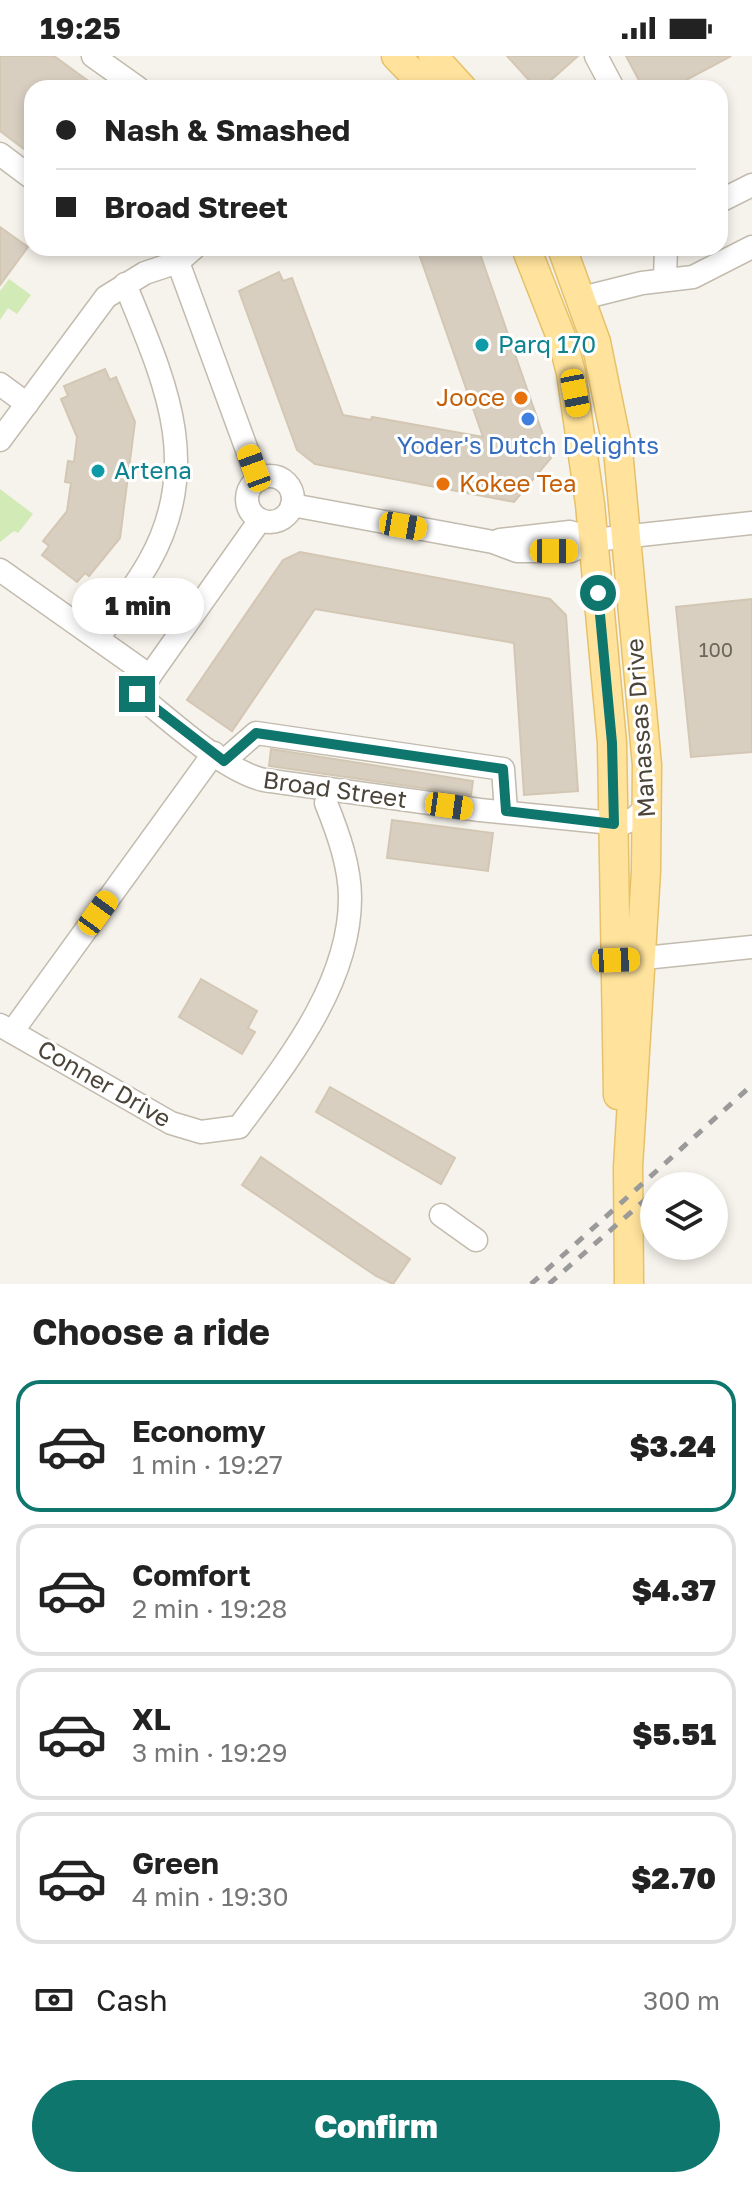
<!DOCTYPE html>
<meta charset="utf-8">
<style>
:root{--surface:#fff;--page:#f6f6f6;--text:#222;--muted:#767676;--line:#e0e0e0;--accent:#0f766e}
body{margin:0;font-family:"Golos Text",sans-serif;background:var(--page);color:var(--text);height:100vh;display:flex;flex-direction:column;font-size:30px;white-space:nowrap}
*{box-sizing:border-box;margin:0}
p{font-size:26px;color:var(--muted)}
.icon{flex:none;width:44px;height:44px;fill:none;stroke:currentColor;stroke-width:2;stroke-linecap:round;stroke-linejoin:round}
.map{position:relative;height:1228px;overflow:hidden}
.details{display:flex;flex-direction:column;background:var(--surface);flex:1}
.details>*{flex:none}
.top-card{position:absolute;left:24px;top:24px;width:704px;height:176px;border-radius:24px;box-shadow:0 4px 12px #0003;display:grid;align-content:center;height:176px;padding:0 32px;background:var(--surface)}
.buttons{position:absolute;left:640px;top:1116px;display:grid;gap:16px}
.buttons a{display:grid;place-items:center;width:88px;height:88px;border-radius:50%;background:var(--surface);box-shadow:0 4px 12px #0003;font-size:40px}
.end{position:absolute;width:36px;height:36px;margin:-18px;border:10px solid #0f766e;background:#fff;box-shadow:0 0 0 4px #fff}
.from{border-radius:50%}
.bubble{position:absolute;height:56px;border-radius:28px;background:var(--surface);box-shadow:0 4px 12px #0003;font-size:26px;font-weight:800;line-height:56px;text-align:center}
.car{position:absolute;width:24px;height:48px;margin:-24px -12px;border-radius:10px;box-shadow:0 0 6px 2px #0007;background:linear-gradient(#f5c518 24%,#345 0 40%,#f5c518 0 76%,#345 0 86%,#f5c518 0)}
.top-card b{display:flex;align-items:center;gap:28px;height:76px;font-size:30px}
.top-card b+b{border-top:2px solid var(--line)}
.top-card i{width:20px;height:20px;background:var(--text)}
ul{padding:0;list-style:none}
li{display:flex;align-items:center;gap:24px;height:132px;margin:0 16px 12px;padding:0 16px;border:4px solid var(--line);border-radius:24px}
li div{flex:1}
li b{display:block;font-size:30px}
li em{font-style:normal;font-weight:800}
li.on{border-color:var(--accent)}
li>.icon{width:72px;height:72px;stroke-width:1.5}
h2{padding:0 32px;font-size:36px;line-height:96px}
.pay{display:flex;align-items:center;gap:20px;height:88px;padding:0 32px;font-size:30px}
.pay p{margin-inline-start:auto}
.cta{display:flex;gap:16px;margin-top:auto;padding:16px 32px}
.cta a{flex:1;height:92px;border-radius:48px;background:var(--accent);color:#fff;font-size:32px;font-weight:800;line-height:92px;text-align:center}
.status{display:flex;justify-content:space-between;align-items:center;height:56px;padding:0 40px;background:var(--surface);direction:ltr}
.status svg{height:22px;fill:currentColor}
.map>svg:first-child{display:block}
.green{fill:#d2eab5}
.building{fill:#d8cfc1;stroke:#d3c7b4;stroke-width:2}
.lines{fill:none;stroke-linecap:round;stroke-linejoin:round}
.minor-casing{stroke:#c2bbae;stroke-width:25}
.major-casing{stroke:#e6c16a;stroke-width:31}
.minor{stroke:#fff;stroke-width:22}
.major{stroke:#ffe39c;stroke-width:28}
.rail{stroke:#9a9a9a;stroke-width:5;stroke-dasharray:10 10;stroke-linecap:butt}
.route{stroke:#0f766e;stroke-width:10}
.culture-dot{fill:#0f9aa8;stroke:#fff;stroke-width:3}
.food-dot{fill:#e8710a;stroke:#fff;stroke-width:3}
.shop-dot{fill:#3f7fe0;stroke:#fff;stroke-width:3}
.labels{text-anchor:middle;stroke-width:6;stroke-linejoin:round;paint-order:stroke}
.number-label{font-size:20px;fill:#6e675b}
.culture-label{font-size:24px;fill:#0d838f;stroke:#fff;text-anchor:start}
.food-label{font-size:24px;fill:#c56008;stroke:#fff;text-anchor:end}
.shop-label{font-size:24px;fill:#366cbe;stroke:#fff}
.street-label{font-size:24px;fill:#4b4439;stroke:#fff}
</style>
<div class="status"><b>19:25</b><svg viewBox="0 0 49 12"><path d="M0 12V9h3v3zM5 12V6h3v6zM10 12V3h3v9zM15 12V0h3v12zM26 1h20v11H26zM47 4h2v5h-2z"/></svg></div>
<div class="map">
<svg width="752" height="1228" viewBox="0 0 752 1228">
<rect width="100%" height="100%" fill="#f6f3ec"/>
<!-- green -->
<g class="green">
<path d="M9,223L31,239L17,258L8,252L0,264V235Z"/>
<path d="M0,433L33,458L18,477L14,475L0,486Z"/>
</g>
<!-- building -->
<g class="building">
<path d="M0,0H54L98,32H32V99L0,75Z"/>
<path d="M507,0H578L542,32H536Z"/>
<path d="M626,0H731L686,24L690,32H643Z"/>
<path d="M0,171L28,191L0,229Z"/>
<path d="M417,192H478L551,402L514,446L315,408L297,394L239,235L279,216L283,225L292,222L343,359L371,364L372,361L483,381Z"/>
<path d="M105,313L110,324L116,321L135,366L120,482L89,520L85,517L77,526L42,499L49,490L43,485L67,455L71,427L65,426L68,405L74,406L77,381L61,343L68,340L64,330Z"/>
<path d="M300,496L550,543L566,559L578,735L524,739L514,587L315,553L232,675L187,644L283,504Z"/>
<path d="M752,543V696L691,701L676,551Z"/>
<path d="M271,693L473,725L471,739L269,710Z"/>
<path d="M392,764L493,777L488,815L387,802Z"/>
<path d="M201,923L257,955L248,972L255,976L242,998L179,961Z"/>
<path d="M330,1031L455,1102L441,1128L316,1056Z"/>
<path d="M261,1101L410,1203L393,1228L376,1220L242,1129Z"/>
</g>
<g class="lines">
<!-- minor casing -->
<g class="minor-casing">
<g id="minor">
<path d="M93,0L138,32"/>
<path d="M596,0L613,32"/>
<path d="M0,98L32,122"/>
<path d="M720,145L752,129"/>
<path d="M178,206L258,424"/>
<path d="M665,223L666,192"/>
<path d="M582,242L642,227L693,221L752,191"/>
<path d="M0,328L27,348"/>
<path d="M0,384L106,241L145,217L178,206L194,192"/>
<circle cx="270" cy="443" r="23"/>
<path d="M292,449L493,486L517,495H571L594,484L752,467"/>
<path d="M260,464L137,638C170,664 224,715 264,724L480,754L622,768L635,762L648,749"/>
<path d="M500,484L570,476L594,484"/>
<path d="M0,514L150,620"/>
<path d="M98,583C115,557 134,532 149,506C205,407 163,322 125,228"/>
<path d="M224,705L256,677L503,713L506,755"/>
<path d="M625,904L752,891"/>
<path d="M0,969L171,1067L201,1076L239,1071C287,1006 350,928 350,842C350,810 338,777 326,747"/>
<path d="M12,976L214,697"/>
<path d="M441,1159L476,1184"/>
</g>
</g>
<!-- major casing -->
<g class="major-casing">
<g id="major">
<path d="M396,0L427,32"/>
<path d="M433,0L462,32"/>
<path d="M526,192L563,286L571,317L590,448L612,687L618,1039"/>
<path d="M562,192L596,286L618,394L647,709L646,815L628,1111L629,1228"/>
</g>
</g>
<!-- minor -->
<use href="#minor" class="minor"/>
<!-- major -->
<use href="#major" class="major"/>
<!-- rail -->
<g class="rail">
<path d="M531,1228L752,1029"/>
<path d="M549,1228L654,1136"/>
</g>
</g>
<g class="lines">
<!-- route -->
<path class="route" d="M137,638L224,705L256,677L503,713L506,755L614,768L612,687L598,537"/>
</g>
<!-- markers -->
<g class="culture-dot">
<circle cx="482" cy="289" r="8"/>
<circle cx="98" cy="415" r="8"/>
</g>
<g class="food-dot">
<circle cx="521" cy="342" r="8"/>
<circle cx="443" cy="428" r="8"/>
</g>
<circle class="shop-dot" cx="528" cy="363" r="8"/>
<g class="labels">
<!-- number labels -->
<g class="number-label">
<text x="716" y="601">100</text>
</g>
<!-- culture labels -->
<g class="culture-label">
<text x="498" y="297">Parq 170</text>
<text x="114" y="423">Artena</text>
</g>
<!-- food labels -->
<g class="food-label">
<text x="505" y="350">Jooce</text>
<text x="459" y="436" text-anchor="start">Kokee Tea</text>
</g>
<!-- shop labels -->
<g class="shop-label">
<text x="528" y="398">Yoder's Dutch Delights</text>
</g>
<!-- street labels -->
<g class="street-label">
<text transform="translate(641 672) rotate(-94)" y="8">Manassas Drive</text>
<text transform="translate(335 734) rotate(8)" y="8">Broad Street</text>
<text transform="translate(104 1028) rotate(30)" y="8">Conner Drive</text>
</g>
</g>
</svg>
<div class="buttons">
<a><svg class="icon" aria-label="layers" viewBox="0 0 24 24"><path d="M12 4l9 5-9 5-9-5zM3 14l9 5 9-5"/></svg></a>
</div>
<i class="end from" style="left:598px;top:537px"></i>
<i class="end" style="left:137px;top:638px"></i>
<div class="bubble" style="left:72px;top:522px;width:132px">1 min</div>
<i class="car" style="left:575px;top:337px;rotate:169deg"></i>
<i class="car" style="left:254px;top:412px;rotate:340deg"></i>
<i class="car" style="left:403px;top:470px;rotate:100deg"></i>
<i class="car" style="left:554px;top:495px;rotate:90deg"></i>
<i class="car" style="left:449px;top:750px;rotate:98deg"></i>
<i class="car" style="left:98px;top:857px;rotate:36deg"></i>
<i class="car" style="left:616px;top:904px;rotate:88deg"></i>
<div class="top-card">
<b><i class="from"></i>Nash &amp; Smashed</b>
<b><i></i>Broad Street</b>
</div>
</div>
<section class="details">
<h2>Choose a ride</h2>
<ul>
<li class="on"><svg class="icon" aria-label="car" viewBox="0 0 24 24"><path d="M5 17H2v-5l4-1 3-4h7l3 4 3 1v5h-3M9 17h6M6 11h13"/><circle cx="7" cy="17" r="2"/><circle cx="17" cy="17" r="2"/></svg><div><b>Economy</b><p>1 min · 19:27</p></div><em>$3.24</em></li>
<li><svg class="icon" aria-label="car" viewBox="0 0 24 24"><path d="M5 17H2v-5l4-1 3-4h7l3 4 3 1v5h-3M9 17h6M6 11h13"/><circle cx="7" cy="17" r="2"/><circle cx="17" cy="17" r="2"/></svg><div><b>Comfort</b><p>2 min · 19:28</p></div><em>$4.37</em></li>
<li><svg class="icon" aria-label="car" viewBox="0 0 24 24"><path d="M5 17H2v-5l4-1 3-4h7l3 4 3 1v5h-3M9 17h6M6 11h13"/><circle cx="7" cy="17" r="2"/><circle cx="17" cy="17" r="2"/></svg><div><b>XL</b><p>3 min · 19:29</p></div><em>$5.51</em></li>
<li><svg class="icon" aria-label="car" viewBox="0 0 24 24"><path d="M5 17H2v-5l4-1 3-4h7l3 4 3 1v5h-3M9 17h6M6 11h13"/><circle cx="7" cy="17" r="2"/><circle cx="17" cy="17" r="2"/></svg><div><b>Green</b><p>4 min · 19:30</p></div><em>$2.70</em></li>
</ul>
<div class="pay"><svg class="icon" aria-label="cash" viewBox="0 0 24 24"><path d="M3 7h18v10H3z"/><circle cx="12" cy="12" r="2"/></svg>Cash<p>300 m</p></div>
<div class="cta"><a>Confirm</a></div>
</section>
